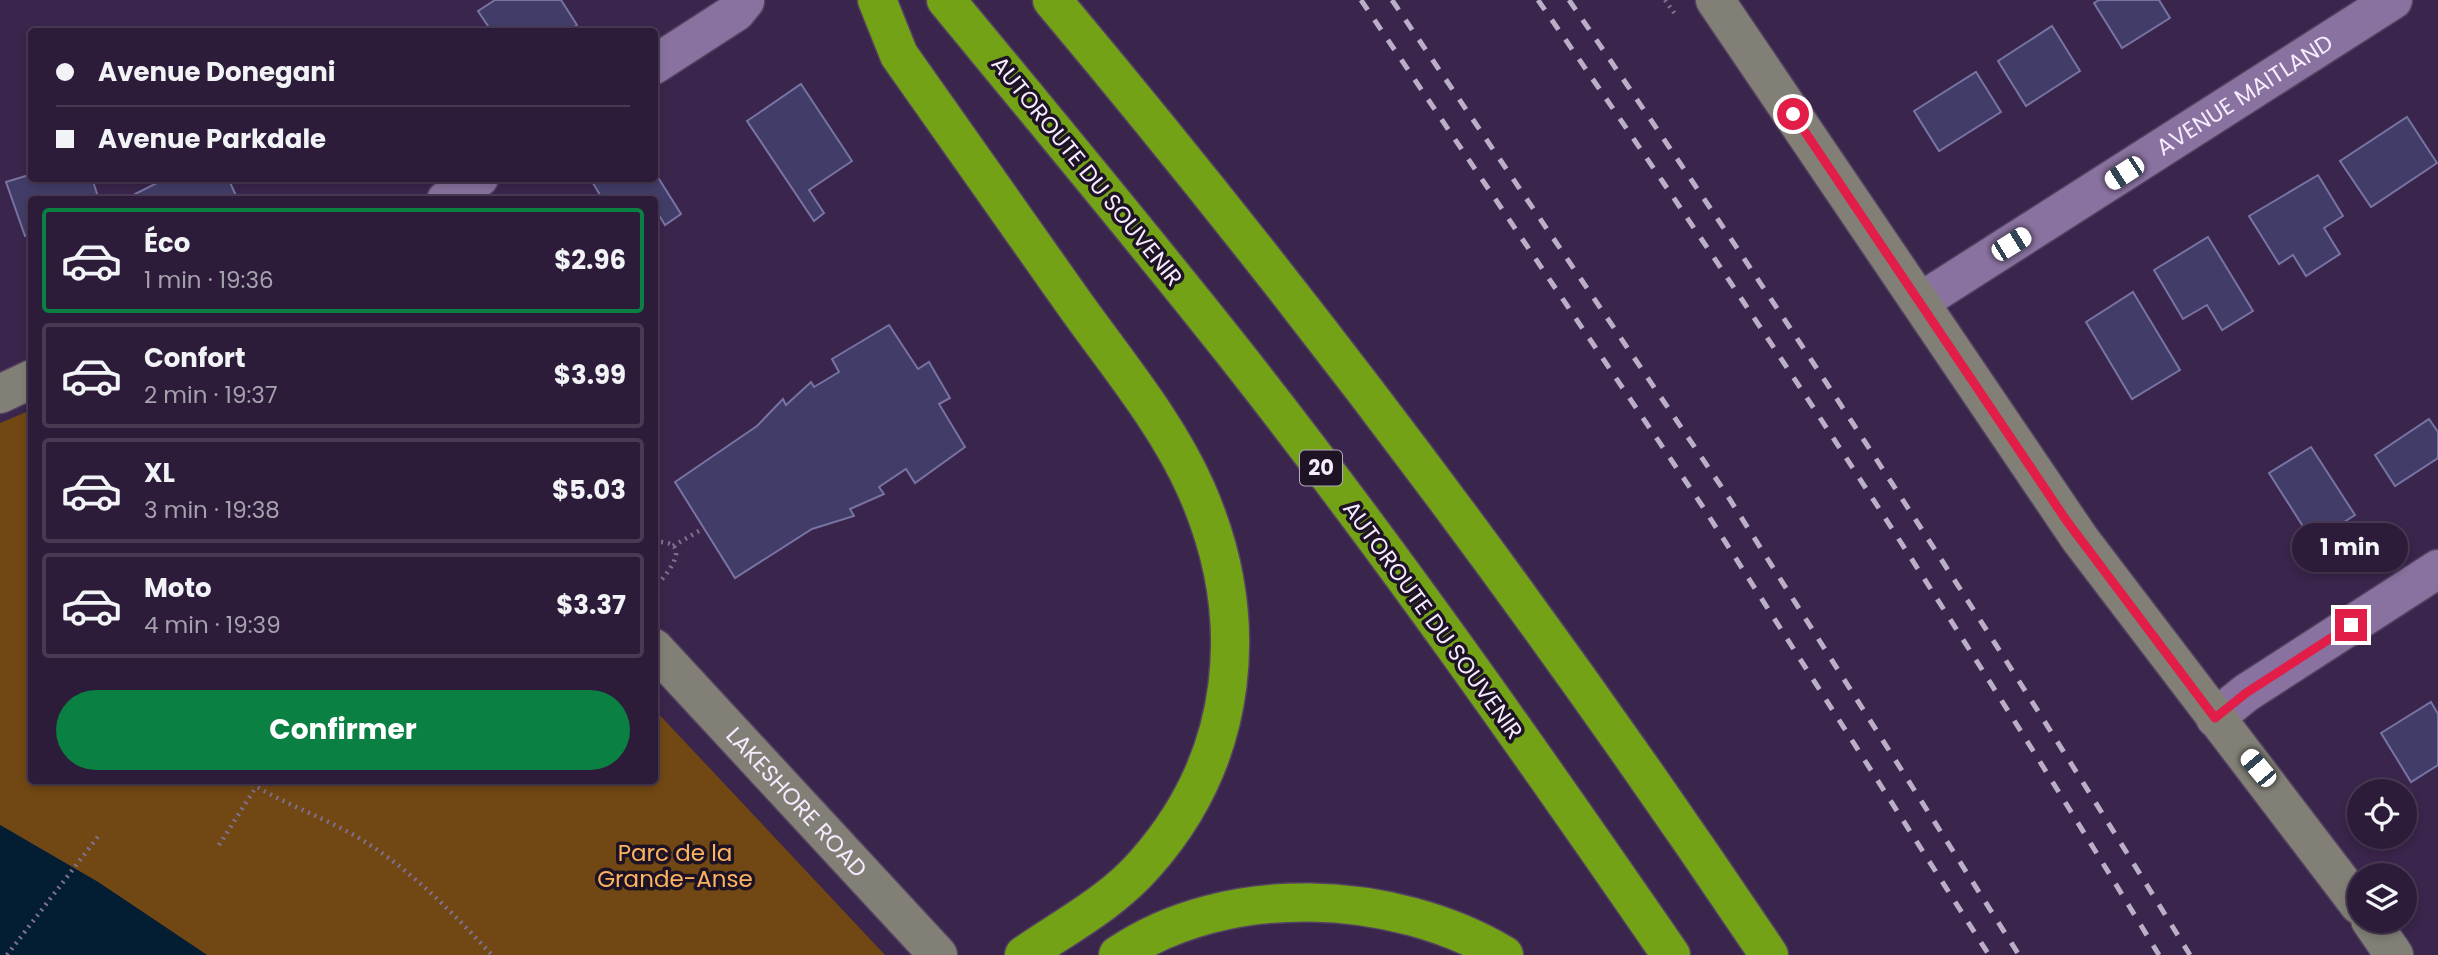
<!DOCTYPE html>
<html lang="fr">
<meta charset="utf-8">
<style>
:root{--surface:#2c1c39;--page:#382944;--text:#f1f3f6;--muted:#a6a1ae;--line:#483a53;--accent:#0b8043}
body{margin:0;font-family:Poppins,sans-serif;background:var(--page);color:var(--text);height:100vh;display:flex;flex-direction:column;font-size:26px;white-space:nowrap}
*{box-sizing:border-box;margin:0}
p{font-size:23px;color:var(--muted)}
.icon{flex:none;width:38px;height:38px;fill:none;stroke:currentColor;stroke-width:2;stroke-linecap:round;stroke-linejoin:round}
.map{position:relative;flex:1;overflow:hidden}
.panel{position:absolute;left:28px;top:196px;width:630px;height:588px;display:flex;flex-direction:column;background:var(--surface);border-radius:7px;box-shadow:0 4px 10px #0003,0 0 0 2px var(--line)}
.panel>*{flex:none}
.hud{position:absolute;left:28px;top:28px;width:630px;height:154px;border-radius:7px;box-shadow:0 4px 10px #0003,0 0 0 2px var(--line);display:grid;align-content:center;height:154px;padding:0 28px;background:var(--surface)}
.buttons{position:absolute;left:2347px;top:779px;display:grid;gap:14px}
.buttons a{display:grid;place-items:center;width:70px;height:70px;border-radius:50%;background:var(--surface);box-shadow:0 4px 10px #0003,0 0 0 2px var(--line);font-size:35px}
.end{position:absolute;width:32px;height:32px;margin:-16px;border:9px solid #e11d48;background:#fff;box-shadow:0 0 0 4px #fff}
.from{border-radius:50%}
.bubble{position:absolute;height:49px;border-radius:24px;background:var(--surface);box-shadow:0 4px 10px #0003,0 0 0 2px var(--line);font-size:23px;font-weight:700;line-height:49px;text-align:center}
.car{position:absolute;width:21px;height:42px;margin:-21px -10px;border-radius:9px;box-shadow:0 0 5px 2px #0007;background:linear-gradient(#fff 24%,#345 0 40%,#fff 0 76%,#345 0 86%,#fff 0)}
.hud b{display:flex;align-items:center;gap:24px;height:66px;font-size:26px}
.hud b+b{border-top:2px solid var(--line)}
.hud i{width:18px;height:18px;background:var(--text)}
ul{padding:12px 0 0;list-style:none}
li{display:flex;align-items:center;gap:21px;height:105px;margin:0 14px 10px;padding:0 14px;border:4px solid var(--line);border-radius:7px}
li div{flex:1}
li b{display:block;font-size:26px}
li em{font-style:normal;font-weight:700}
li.selected{border-color:var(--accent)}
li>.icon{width:63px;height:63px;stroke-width:1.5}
.action{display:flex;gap:14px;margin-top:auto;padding:14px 28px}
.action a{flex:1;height:80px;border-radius:42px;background:var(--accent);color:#fff;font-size:28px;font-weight:700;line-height:80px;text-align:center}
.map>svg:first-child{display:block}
.green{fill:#714813}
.water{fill:#031d33}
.building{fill:#423d68;stroke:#7773a2;stroke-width:2}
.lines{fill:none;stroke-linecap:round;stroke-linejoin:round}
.street-casing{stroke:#544262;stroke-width:41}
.secondary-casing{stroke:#544262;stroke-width:41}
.highway-casing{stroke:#544262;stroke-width:41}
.path{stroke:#817090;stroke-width:4.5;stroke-dasharray:2 5;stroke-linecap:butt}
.street{stroke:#89729f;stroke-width:38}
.secondary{stroke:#828076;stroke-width:38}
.highway{stroke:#73a217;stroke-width:38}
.rail{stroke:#bbaec7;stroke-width:5;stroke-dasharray:12 12;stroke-linecap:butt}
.route{stroke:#e11d48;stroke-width:9}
.labels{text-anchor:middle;stroke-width:7;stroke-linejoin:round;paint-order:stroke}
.shield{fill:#1d1325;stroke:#b4aabe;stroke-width:2}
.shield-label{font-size:21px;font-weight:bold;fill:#f5ebff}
.street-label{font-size:23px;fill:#f5ebff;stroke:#1d1325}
.park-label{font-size:23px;fill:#fcb35f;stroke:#1d1325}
</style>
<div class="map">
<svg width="2438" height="955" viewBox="0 0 2438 955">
<rect width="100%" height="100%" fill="#3a254c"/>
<!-- green -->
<path class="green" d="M31,410L32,780H654L655,710L885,955H207L98,882L0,825V423Z"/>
<!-- water -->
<path class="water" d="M0,825L98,882L207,955H0Z"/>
<!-- building -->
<g class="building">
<path d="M495,0H561L577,25L567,32H492L478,11Z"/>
<path d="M2099,0H2159L2170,18L2122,48L2094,3Z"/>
<path d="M2052,26L2080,71L2026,106L1998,61Z"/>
<path d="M1976,72L2001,112L1939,151L1914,111Z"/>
<path d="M801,84L852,161L809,190L824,213L814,221L747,121Z"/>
<path d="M2407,117L2437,163L2371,207L2340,161Z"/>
<path d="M654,171L681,214L665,225L654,207V200H603L590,178H654Z"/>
<path d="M32,174V178H92L99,200H32V234L25,236L6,182Z"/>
<path d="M2318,175L2343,216L2324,228L2340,254L2306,276L2293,255L2279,264L2249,216Z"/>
<path d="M167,178H228L238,200H138L135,194Z"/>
<path d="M2208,237L2253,311L2222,330L2207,305L2183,319L2154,270Z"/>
<path d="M2133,292L2180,370L2132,399L2086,322Z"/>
<path d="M889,325L918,369L929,362L950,398L939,404L965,447L915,483L906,469L879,487L884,494L850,509L854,516L812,529L735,578L675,482L757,426L783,399L786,405L811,382L814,387L839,372L832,359Z"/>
<path d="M2429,419L2438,432V458L2395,486L2375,455Z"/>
<path d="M2311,447L2355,515L2313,542L2269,473Z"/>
<path d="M2431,702L2438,714V765L2411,782L2381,733Z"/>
</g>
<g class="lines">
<!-- street casing -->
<g class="street-casing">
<g id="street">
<path d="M654,65L736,12L745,1"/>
<path d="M446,200L479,178"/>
<path id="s1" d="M1920,302L2393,0"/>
<path d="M2215,718L2246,693L2438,569"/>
</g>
</g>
<!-- secondary casing -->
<g class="secondary-casing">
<g id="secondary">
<path d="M1715,0L2080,539L2359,905"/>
<path d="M0,394L32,379"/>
<path id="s2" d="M654,648L938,955"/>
<path d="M2370,920L2394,955"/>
</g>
</g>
<!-- highway casing -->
<g class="highway-casing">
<g id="highway">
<path d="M877,0L899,55C956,137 1014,218 1071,299C1114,360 1166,421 1196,489C1253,618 1240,757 1145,864C1111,903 1066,926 1024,955"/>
<path d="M946,0C1046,121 1146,241 1243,364C1393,555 1533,755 1671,955"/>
<path d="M1052,0C1308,305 1547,624 1769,955"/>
<path d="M1118,955C1227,881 1394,889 1504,955"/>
</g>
</g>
<!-- path -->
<g class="path">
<path d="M1665,0L1677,17"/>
<path d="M654,542C694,540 670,571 657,585"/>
<path d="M673,546L704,528"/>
<path d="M246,780C282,804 325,817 362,840C411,870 453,913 492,955"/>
<path d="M219,845L256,787"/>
<path d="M7,955L100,834"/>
</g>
<!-- street -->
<use href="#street" class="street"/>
<!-- secondary -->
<use href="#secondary" class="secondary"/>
<!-- highway -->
<use href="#highway" class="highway"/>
<!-- rail -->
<g class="rail">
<path d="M1361,0L1703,507L1989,955"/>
<path d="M1392,0L1727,495L2019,955"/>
<path d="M1538,0C1755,312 1962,631 2159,955"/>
<path d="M1569,0C1784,313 1991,631 2190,955"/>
</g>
</g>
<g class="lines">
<!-- route -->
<path class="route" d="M1793,114L2066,520L2215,718L2246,693L2351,625"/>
</g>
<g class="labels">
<!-- shield labels -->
<rect class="shield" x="1300" y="450.5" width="42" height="35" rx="5"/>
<g class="shield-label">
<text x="1321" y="475">20</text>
</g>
<!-- street labels -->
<g class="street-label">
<text dy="8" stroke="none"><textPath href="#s1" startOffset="385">AVENUE MAITLAND</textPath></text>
<text transform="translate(1087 171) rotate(51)" y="8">AUTOROUTE DU SOUVENIR</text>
<text transform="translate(1433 620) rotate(54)" y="8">AUTOROUTE DU SOUVENIR</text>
<text dy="8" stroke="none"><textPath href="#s2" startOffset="210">LAKESHORE ROAD</textPath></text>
</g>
<!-- park labels -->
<g class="park-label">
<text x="675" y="861">Parc de la<tspan x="675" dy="26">Grande-Anse</tspan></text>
</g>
</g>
</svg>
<div class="buttons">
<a><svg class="icon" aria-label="locate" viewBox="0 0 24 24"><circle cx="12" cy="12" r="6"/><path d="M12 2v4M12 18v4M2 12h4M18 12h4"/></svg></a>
<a><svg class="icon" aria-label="layers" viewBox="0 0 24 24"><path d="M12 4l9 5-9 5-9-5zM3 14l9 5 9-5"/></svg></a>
</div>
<i class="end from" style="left:1793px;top:114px"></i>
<i class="end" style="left:2351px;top:625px"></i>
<div class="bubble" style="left:2292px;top:523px;width:116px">1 min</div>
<i class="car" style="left:2124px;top:173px;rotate:237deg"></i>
<i class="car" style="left:2011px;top:244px;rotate:58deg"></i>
<i class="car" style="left:2258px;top:768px;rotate:320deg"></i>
<div class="hud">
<b><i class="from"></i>Avenue Donegani</b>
<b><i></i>Avenue Parkdale</b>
</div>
<section class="panel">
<ul>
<li class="selected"><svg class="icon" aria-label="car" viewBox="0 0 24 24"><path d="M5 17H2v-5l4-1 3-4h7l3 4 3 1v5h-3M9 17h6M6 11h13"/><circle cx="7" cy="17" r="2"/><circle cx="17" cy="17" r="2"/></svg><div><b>Éco</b><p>1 min · 19:36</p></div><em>$2.96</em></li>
<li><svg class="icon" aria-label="car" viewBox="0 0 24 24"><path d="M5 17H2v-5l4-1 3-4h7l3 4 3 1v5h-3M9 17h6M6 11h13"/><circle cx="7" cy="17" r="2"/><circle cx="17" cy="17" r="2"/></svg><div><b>Confort</b><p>2 min · 19:37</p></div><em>$3.99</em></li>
<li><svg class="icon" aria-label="car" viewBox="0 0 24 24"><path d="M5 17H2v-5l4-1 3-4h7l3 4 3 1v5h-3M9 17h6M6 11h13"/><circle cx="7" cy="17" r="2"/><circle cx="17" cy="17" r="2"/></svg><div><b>XL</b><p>3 min · 19:38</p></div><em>$5.03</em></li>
<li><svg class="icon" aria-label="car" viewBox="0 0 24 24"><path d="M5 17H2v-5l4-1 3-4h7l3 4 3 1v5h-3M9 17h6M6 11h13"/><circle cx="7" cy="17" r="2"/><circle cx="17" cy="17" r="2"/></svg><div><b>Moto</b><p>4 min · 19:39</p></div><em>$3.37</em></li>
</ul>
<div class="action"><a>Confirmer</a></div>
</section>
</div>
